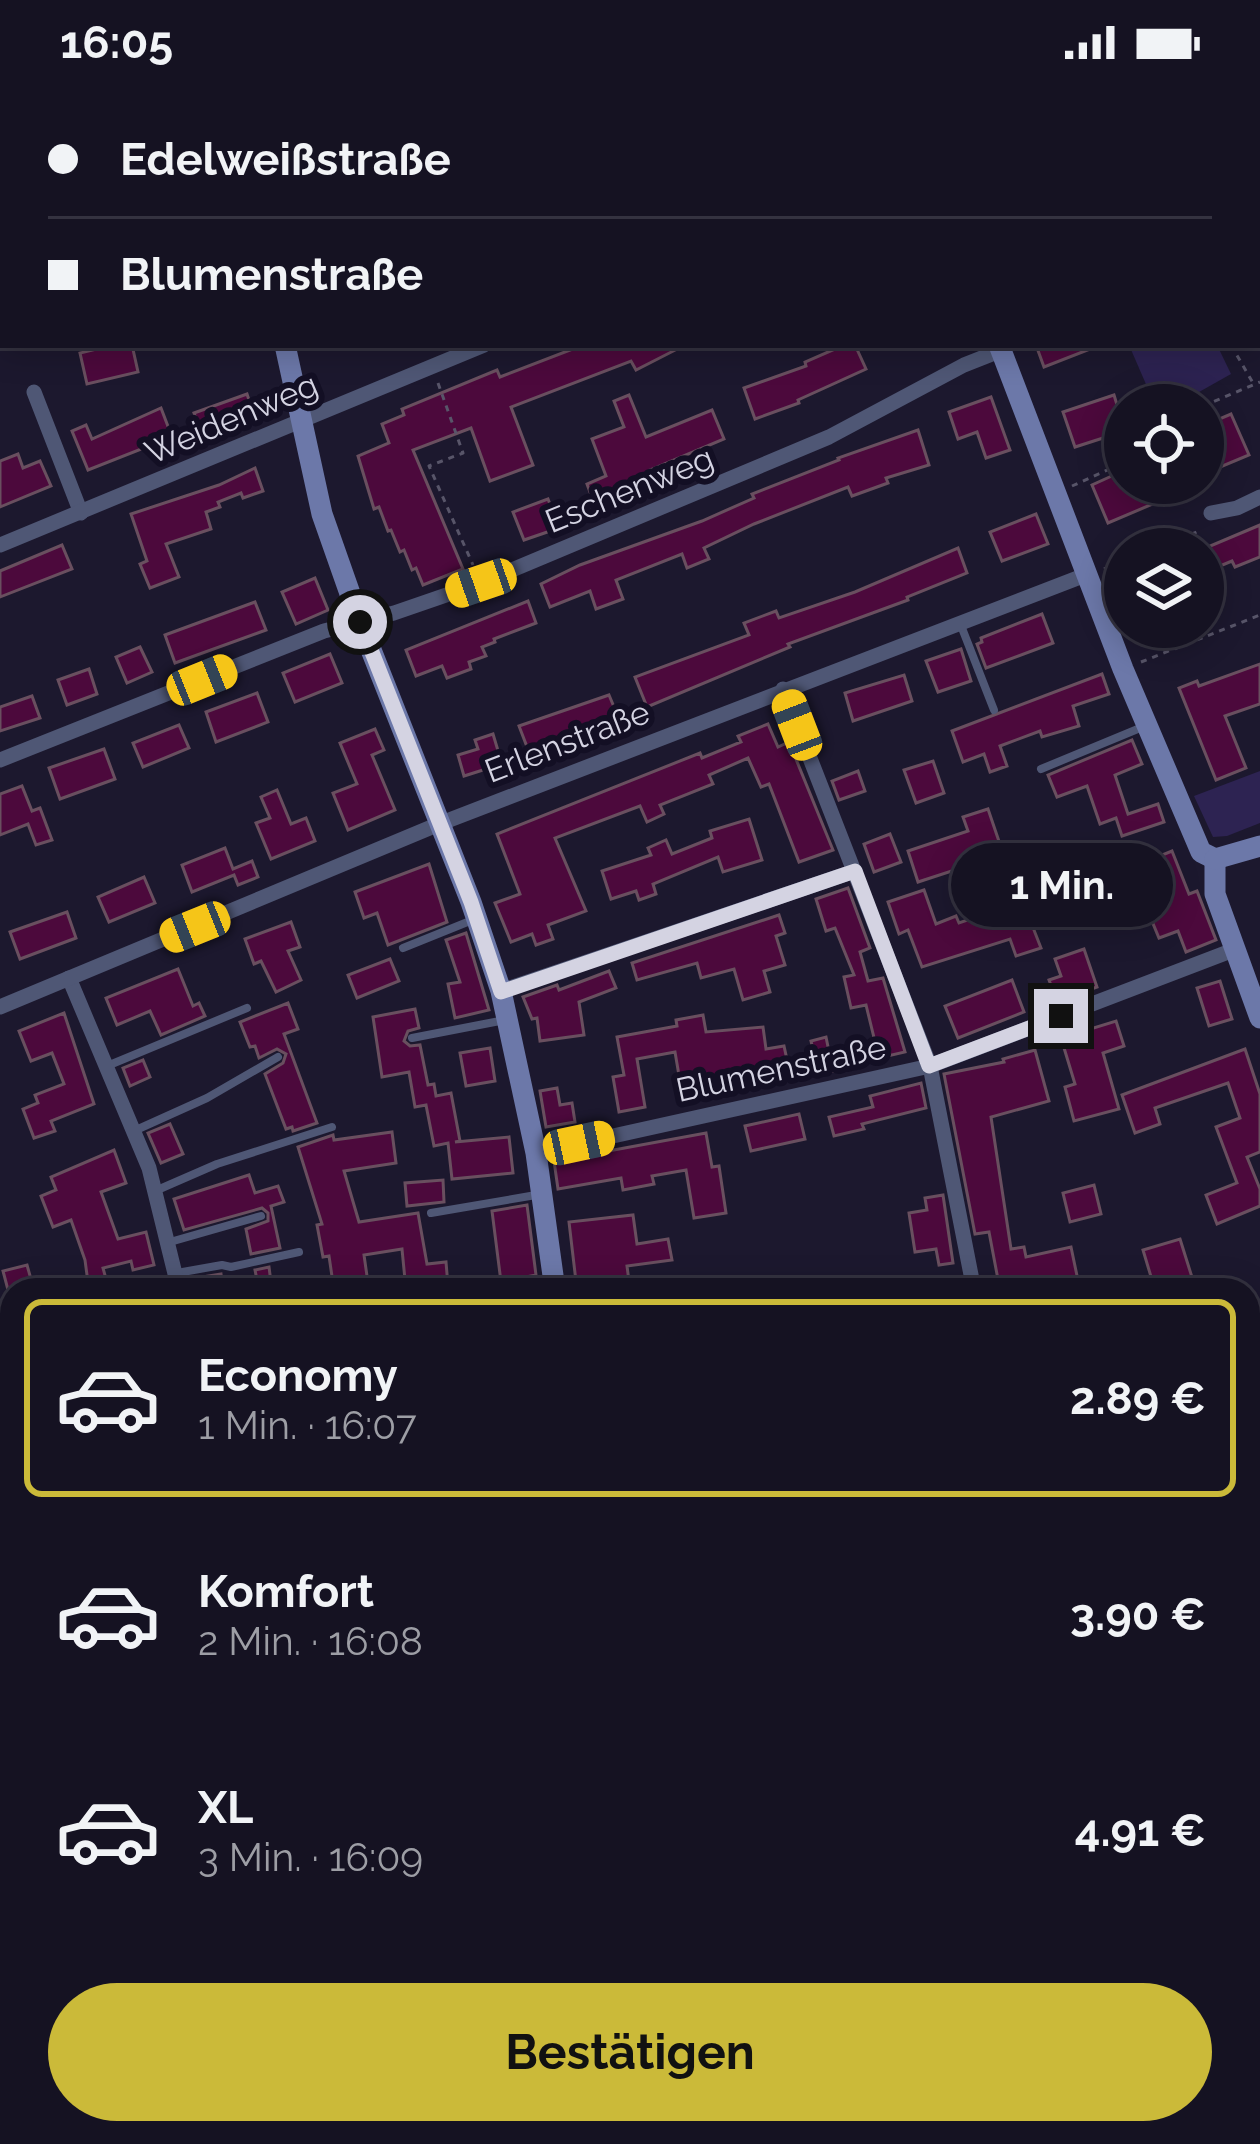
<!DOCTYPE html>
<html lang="de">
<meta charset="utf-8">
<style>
:root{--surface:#151222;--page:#1e1b2a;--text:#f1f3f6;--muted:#9d9ea5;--line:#343240;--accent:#cbba39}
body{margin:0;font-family:Raleway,sans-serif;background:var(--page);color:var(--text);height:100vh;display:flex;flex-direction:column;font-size:45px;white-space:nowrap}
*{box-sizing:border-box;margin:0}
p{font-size:39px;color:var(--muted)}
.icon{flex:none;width:66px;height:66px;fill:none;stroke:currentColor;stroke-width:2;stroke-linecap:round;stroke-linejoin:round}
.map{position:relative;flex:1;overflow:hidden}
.drawer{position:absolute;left:0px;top:1194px;width:1260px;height:867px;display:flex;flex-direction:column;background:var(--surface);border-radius:36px 36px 0 0;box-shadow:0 6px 30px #0003,0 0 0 3px var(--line)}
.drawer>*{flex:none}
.hud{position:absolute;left:0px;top:0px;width:1260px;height:264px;box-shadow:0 6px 30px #0003,0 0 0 3px var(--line);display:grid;align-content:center;height:264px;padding:0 48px;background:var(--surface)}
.tools{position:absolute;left:1104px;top:300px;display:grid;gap:24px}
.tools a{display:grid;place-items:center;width:120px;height:120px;border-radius:50%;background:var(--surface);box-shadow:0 6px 30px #0003,0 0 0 3px var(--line);font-size:60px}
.end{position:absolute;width:54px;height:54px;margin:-27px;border:15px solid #d4d3e2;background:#111;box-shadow:0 0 0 6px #111}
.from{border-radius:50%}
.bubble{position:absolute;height:84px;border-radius:42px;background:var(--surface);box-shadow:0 6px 30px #0003,0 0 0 3px var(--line);font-size:39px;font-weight:700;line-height:84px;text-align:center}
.car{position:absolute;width:36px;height:72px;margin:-36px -18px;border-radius:15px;box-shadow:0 0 9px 3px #0007;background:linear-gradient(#f5c518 24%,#345 0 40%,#f5c518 0 76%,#345 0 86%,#f5c518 0)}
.hud b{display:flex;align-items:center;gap:42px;height:114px;font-size:45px}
.hud b+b{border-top:3px solid var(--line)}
.hud i{width:30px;height:30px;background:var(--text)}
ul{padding:21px 0 0;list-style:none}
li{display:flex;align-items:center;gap:36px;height:198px;margin:0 24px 18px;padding:0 24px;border:6px solid transparent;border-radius:18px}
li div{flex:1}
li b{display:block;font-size:45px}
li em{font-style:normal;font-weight:700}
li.active{border-color:var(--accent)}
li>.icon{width:108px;height:108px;stroke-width:1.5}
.cta{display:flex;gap:24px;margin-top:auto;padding:24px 48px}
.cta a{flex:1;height:138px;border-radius:72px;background:var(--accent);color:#111;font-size:48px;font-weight:700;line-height:138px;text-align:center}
.status{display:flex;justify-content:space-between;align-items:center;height:84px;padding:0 60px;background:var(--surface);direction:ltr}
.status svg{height:33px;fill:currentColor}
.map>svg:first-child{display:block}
.green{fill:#2d2352}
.building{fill:#4c093c;stroke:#694f5f;stroke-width:3}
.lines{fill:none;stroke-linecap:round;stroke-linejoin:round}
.path{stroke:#585569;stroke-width:3;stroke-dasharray:6 6;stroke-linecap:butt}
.lane{stroke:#4f5775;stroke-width:8}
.street{stroke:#4f5775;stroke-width:15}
.secondary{stroke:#6c78a9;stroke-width:21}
.route{stroke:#d4d3e2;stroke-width:15}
.labels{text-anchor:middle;stroke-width:12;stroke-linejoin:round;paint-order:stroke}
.street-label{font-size:33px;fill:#d4d3e2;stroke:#130f24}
</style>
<div class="status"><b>16:05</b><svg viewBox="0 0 49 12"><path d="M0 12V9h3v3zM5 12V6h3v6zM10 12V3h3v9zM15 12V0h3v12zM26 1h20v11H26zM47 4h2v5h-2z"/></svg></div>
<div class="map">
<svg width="1260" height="2060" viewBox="0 0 1260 2060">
<rect width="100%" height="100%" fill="#1c182e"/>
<!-- green -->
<g class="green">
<path d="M1129,261H1217L1231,290L1176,321H1155Z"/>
<path d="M1260,687V739L1227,752L1213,753L1194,712Z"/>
<path d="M169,2049H255L226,2060H173Z"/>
<path d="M615,2049H1105L1078,2060H537Z"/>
</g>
<!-- building -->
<g class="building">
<path d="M113,261H132L138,288L87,300L80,269Z"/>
<path d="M583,261H685L636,286L631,277L511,323L533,381L490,397L471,344L413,366L463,485L423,501L416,484L412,486L404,466L400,468L391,446L388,447L379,423L374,425L358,372L389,359L382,340L404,331L402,325L497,286L500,293Z"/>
<path d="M844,261H855L866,285L798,316L799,319L755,335L744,304L806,282L805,278Z"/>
<path d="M1036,261H1097L1098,262L1044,283Z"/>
<path d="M247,310L256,337L204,356L194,329Z"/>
<path d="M629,311L646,353L712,326L724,355L650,386L658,404L597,427L587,400L606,392L592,355L624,343L614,317Z"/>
<path d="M1114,311L1125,347L1075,363L1063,328Z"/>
<path d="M991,313L1010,366L986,374L977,348L958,355L949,328Z"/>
<path d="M161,324L172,353L88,386L72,347L86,341L92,355Z"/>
<path d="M1231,330L1249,371L1213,386L1203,365V342Z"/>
<path d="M918,346L929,381L886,394L888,399L852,412L848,403L754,440L704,464L709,475L687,484L682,470L616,496L623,515L596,525L590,507L550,523L541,500L580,481L702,437L754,414L752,410L839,376L838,374Z"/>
<path d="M18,370L23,384L40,377L51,402L0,423V377Z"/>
<path d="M255,384L263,407L243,414L241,409L218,418L220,423L206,428L211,445L166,460L179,493L150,504L140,480L147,477L131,430L219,401Z"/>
<path d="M1125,386V399H1146L1155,419L1108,439L1092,401Z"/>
<path d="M548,415L559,444L524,456L513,428Z"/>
<path d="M1036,430L1048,460L1002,477L990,448Z"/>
<path d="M1260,441V473L1235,483L1232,477L1203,489V465Z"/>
<path d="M62,461L72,485L0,513V487Z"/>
<path d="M958,464L967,489L907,513L908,516L788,560L790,563L647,623L635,593L749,551L744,539L776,527L779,534L855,508Z"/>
<path d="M315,494L328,526L296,540L282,508Z"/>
<path d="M528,517L536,539L494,555L495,558L482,563L486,572L469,578L471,585L447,594L442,582L416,592L406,566Z"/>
<path d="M255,518L266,546L175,579L165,551Z"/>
<path d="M1042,530L1053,559L986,584L977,560L982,558L981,554Z"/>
<path d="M140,563L152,588L127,599L116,573Z"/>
<path d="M961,565L971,597L938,608L926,577Z"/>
<path d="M330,570L342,599L295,618L283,589Z"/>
<path d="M1260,580V620L1225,632L1246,684L1216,696L1179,604L1197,597L1199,602Z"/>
<path d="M89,585L97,610L67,621L58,596Z"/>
<path d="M1102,590L1109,610L1073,622L1079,642L1042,653L1040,647L1000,662L1007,682L990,688L984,670L963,678L952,647Z"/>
<path d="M904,591L912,617L853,637L845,609Z"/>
<path d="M257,609L268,638L216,658L206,628Z"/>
<path d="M609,611L619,635L529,668L519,642Z"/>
<path d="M32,612L40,634L0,647V623Z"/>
<path d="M768,640L778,663L789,658L833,766L799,778L769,700L761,703L748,674L709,691L713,700L660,721L664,730L647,738L640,722L555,754L586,827L548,841L553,855L536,861L532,850L511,858L495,819L520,810L497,750L700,669L702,674L741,658L738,652Z"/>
<path d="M179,641L189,664L143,683L133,659Z"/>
<path d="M375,645L384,666L372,671L395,726L348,746L333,709L357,700L340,659Z"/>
<path d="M493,650L502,680L464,692L458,671L478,665L475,656Z"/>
<path d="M1132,656L1142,680L1115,691L1128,730L1158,720L1164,738L1122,752L1116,734L1100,740L1087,702L1057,713L1048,691Z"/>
<path d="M104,665L115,695L60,715L49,684Z"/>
<path d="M933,677L944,709L916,719L904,686Z"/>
<path d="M858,687L865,707L839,716L832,697Z"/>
<path d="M22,702L32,727L40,724L52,756L36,761L28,740L0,751V710Z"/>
<path d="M277,706L291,740L306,734L315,757L271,775L256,739L270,734L261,713Z"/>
<path d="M988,725L1005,775L1010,779L1044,767L1051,787L1016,800L1041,864L1016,872L1010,855L922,883L908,846L899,850L888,818L924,806L936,840L956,832L959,839L997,826L979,778L918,798L908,767L968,747L963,733Z"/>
<path d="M749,735L762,776L723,788L718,773L653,800L656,810L639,816L636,807L611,815L602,787L651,771L648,764L666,756L672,770L712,754L710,747Z"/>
<path d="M890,750L901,778L874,788L864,760Z"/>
<path d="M225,764L233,785L252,777L258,793L238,801L234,791L192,808L182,781Z"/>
<path d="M1172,767L1189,810L1197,807L1216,856L1186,868L1178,847L1159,854L1130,784Z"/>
<path d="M429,780L447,838L388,861L377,829L364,834L355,808Z"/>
<path d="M144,793L155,819L109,838L98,813Z"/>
<path d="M848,804L870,864L860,868L868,897L883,894L905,968L879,974L866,921L851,924L844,893L854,891L835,844L826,847L816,815Z"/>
<path d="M67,828L76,854L20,875L10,848Z"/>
<path d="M779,831L785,849L776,852L785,881L764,887L770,908L743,916L734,885L701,894L697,879L637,896L632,879Z"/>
<path d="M291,838L300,863L288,867L301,896L276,908L261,877L254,880L245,855Z"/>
<path d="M466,849L489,926L455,934L448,900L460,898L446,856Z"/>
<path d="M1084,865L1097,903L1057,917L1049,896L1061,892L1055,875Z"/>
<path d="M390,875L399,897L357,914L348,891Z"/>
<path d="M178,885L193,922L199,919L205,932L161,951L150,927L117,941L106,914Z"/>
<path d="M609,887L616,904L579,918L584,951L540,957L537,934L532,935L523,913L557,901L559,906Z"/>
<path d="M1012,896L1024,928L958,954L945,922Z"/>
<path d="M1220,897L1232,935L1209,942L1197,904Z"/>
<path d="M288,919L298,945L284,950L317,1039L293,1047L292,1043L286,1045L265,990L283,979L286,970L277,965L259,974L255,962L250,963L240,938Z"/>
<path d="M415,925L419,944L408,947L404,957L410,962L420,961L428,1001L434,1000L436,1012L451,1009L460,1057L455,1058L509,1053L513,1089L452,1095L448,1059L434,1062L426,1021L415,1023L409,988L382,993L373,933Z"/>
<path d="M64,929L94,1020L51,1037L55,1047L34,1054L23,1025L38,1019L35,1011L64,1000L52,969L31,977L19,947Z"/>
<path d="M703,931L706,948L763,943L766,965L784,962L789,985L770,989L772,1000L683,1015L675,968L637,975L645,1023L619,1028L613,993L624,991L617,953L677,942L676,936Z"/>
<path d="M1116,937L1124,962L1103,969L1119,1025L1074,1037L1065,1003L1075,1000L1061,954Z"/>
<path d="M826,953L833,987L819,990L811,957Z"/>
<path d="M490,964L495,997L466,1002L460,969Z"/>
<path d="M1245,965L1260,1010V1068L1247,1073L1260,1105V1122L1217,1140L1206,1111L1237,1099L1216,1043L1240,1034L1228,999L1155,1024L1160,1040L1135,1049L1122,1011Z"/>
<path d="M1035,966L1049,1017L991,1033L1011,1165L1024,1163L1026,1173L1071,1163L1080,1206H1000L989,1148L975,1150L944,990L1004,978L1003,975Z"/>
<path d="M143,976L150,993L130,1002L123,984Z"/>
<path d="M921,999L926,1024L862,1040L864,1045L834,1052L829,1033L873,1023L870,1012Z"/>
<path d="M557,1004L560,1021L572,1019L575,1038L546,1043L540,1007Z"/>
<path d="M799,1030L805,1055L751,1067L745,1042Z"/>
<path d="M170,1040L183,1070L161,1079L148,1049Z"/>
<path d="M392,1048L396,1079L344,1087L359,1138L418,1129L427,1180L446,1178L448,1202L406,1206L402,1165L364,1171L369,1206H334L329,1172L323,1173L317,1141L322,1140L298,1063L333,1051L334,1056Z"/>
<path d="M706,1049L712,1083L719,1082L726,1129L694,1134L686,1086L652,1092L654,1100L623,1106L621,1094L558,1105L554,1077Z"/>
<path d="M114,1066L126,1099L101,1108L118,1155L146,1148L154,1181L133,1186L131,1177L103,1184L109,1206H89L85,1176L71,1136L53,1143L41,1112L56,1106L51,1093Z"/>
<path d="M249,1091L255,1109L278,1102L284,1118L271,1122L280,1164L251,1170L246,1145L268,1137V1129L262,1124L184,1146L174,1115Z"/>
<path d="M443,1096L444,1118L407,1122L405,1099Z"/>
<path d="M1094,1101L1101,1130L1070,1138L1063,1109Z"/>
<path d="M943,1111L953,1179L939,1181L936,1165L915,1168L909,1129L927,1126L925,1114Z"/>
<path d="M527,1121L536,1191L501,1198L492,1127Z"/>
<path d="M633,1131L637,1160L668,1155L672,1176L627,1182L630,1205L577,1206L569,1138Z"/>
<path d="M1180,1155L1196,1206H1155L1143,1166Z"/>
<path d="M27,1181L34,1206H8L3,1187Z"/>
<path d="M269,1183L272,1206H259L255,1186Z"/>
<path d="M221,1190L223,1206H197L196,1194Z"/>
</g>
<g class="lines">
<!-- path -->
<g class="path">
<path d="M911,0L913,3"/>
<path d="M1231,261L1253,299"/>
<path d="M438,299L463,369L429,382L473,481"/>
<path d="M1203,322L1260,298"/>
<path d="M1072,402L1125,378"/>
<path d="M1158,465L1201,446"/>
<path d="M1104,485L1125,477"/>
<path d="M1141,578L1260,531"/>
<path d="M106,2049L118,2060"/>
<path d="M1242,2049L1260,2050"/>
<path d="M345,2060L377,2049"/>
<path d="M889,2060L937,2049"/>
</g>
<!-- lane -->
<g class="lane">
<path d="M960,539L994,626"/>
<path d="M1041,685L1145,642"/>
<path d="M403,864L475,835"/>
<path d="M412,954L505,936"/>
<path d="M107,982L247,924"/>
<path d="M136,1046L207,1014L278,973"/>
<path d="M155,1107L217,1080L332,1043"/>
<path d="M431,1129L536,1111"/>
<path d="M170,1158L261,1132"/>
<path d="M177,1189L222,1181L231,1183L299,1168"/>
<path d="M0,1351L6,1350"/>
<path d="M1248,1949L1257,1973"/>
<path d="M328,2060V2049"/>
</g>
<!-- street -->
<g class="street">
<path d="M1257,82L1260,80"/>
<path d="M0,95H3"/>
<path d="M34,308L81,429"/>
<path d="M1211,429L1237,424L1260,413"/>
<path d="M0,461L484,261"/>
<path d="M783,605L930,982L974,1206"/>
<path d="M0,676L324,547L394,529L481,499L829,353L964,281L1002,266"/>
<path d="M69,894L149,1084L179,1206"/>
<path d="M501,907L855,787"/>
<path d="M0,923L439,740L1088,490"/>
<path d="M536,1069L930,982L1236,865"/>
<path d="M511,1206L554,1201"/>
<path d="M1248,1229L1260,1225"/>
<path d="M0,1471L12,1479"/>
<path d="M1248,1533L1260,1529"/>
<path d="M0,1586L12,1573"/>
<path d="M0,2012L12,2014"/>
</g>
<!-- secondary -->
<g class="secondary">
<path d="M267,0V3"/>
<path d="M377,0L386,3"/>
<path d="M1012,3L1017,0"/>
<path d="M285,261L322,430L360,538L471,818L501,907L536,1069L555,1206"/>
<path d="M999,261L1123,585L1201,768L1215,775"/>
<path d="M1215,775V810L1260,934"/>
<path d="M1215,775L1260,762"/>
<path d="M1248,1847L1260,1842"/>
<path d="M0,2044L12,2046"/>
<path d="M31,2049L70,2060"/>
<path d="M411,2060L474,2049"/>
</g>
</g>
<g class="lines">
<!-- route -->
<path class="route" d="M360,538L471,818L501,908L855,787L929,982L1061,932"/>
</g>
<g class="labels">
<!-- street labels -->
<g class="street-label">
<text transform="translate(231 334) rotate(-23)" y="12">Weidenweg</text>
<text transform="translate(629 405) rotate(-22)" y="12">Eschenweg</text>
<text transform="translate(567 657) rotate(-21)" y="12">Erlenstraße</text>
<text transform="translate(781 984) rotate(-12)" y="12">Blumenstraße</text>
</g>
</g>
</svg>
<div class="tools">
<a><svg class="icon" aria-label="locate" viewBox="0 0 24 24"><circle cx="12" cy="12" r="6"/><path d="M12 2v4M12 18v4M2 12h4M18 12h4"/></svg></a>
<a><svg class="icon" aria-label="layers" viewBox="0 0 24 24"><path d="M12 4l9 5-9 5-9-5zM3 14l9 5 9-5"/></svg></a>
</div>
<i class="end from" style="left:360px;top:538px"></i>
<i class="end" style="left:1061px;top:932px"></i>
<div class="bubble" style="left:951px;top:759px;width:222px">1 Min.</div>
<i class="car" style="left:481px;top:499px;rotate:251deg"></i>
<i class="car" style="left:202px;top:596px;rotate:68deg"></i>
<i class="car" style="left:797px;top:641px;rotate:339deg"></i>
<i class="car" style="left:195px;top:843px;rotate:248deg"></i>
<i class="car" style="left:579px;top:1059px;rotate:78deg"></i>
<div class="hud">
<b><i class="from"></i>Edelweißstraße</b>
<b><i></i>Blumenstraße</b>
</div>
<section class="drawer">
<ul>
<li class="active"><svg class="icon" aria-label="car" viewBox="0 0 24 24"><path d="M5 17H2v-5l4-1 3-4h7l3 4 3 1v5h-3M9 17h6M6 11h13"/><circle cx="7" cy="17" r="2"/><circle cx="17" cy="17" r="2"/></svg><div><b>Economy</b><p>1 Min. · 16:07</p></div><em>2.89 €</em></li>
<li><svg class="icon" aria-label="car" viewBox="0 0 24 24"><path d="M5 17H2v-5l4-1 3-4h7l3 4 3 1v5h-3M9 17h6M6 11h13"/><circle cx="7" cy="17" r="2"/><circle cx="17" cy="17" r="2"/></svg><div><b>Komfort</b><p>2 Min. · 16:08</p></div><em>3.90 €</em></li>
<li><svg class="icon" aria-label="car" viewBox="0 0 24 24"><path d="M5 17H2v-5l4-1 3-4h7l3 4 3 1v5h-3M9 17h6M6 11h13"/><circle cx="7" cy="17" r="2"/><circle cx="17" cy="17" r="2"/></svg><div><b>XL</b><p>3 Min. · 16:09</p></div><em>4.91 €</em></li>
</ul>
<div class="cta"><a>Bestätigen</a></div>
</section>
</div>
